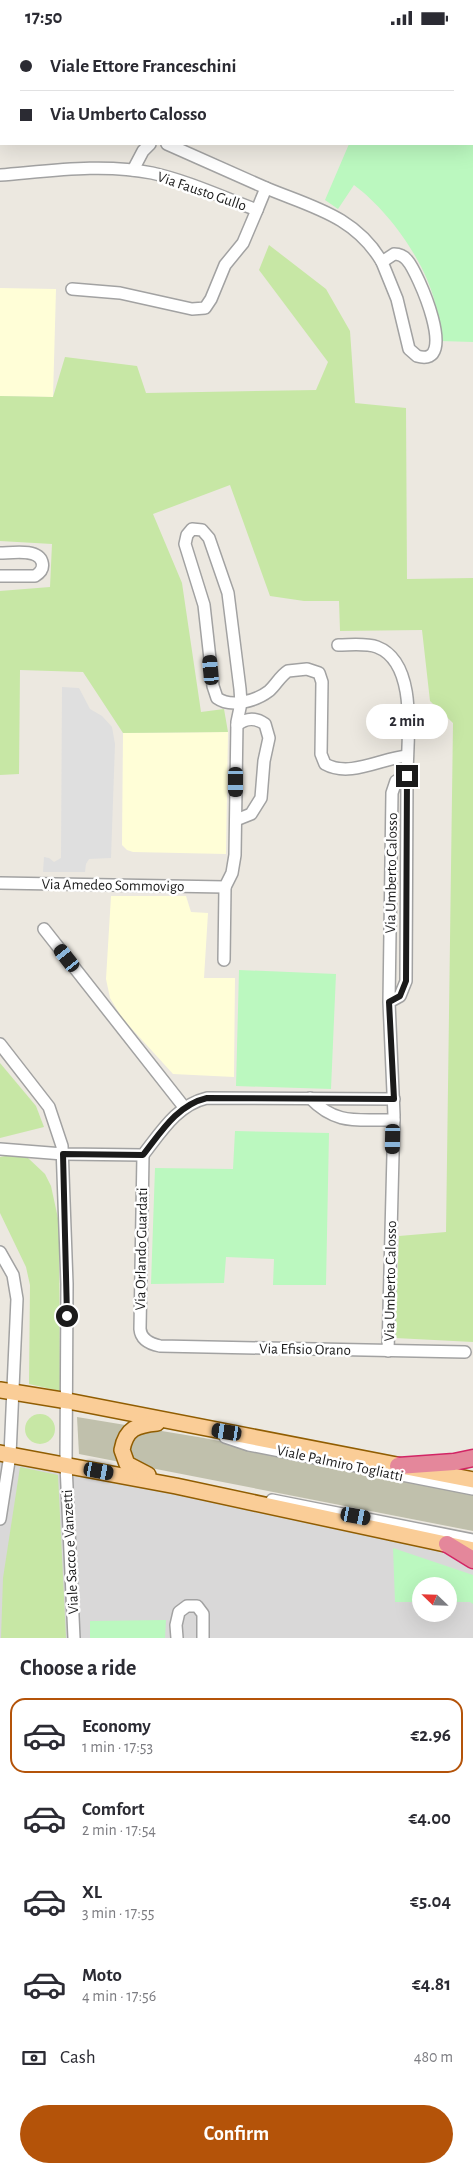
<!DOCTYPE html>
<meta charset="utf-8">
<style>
:root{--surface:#fff;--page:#f2f2f3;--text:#2b2b33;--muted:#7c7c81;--line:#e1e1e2;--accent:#b45309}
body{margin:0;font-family:"Alegreya Sans",sans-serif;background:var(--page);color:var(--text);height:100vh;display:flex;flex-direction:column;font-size:19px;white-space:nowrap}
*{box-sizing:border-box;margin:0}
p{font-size:16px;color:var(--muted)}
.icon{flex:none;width:28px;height:28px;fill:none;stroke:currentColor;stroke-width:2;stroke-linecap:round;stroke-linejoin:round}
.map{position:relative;height:1603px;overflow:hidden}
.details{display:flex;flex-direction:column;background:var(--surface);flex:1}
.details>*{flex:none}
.hud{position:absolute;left:0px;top:0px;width:474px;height:110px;box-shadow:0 5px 20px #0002;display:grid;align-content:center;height:110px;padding:0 20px;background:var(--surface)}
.needle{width:32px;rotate:293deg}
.controls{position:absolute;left:412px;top:1542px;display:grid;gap:10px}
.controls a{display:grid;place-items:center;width:45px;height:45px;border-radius:50%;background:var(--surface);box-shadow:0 5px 20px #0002;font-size:25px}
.end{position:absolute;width:22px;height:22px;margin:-11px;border:6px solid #1b1b1b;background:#fff;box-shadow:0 0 0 2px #fff}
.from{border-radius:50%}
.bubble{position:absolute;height:35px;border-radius:18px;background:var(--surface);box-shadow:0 5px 20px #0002;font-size:16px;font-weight:700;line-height:35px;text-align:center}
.car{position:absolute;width:15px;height:30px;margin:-15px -8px;border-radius:6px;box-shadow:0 0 4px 1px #0007;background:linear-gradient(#222 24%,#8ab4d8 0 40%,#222 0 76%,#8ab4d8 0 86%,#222 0)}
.hud b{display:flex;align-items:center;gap:18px;height:48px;font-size:19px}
.hud b+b{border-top:1px solid var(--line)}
.hud i{width:12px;height:12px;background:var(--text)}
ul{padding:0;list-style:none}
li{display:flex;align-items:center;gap:15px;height:75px;margin:0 10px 8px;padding:0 10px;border:2px solid transparent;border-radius:15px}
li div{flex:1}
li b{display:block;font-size:19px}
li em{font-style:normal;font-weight:700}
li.active{border-color:var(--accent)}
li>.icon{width:45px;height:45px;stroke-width:1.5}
h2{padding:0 20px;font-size:22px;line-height:60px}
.pay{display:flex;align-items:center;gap:12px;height:55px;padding:0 20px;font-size:19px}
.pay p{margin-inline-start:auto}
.primary-button{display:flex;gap:10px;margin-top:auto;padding:10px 20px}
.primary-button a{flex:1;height:58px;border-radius:30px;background:var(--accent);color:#fff;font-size:20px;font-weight:700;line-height:58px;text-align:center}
.status{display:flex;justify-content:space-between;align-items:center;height:35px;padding:0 25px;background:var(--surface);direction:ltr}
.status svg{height:14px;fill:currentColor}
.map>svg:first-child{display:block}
.residential{fill:#d9d8d8;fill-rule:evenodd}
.education{fill:#fffed7}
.construction{fill:#c0c0ac}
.grass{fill:#c7e7a5}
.forest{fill:#a6cc95}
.park{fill:#bbf8bf}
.parking{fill:#dfdfdf}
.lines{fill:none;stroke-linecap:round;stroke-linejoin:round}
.minor-casing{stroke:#a2a2a2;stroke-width:14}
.major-casing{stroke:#905d02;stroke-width:18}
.highway-casing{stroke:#d22565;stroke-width:19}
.minor{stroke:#fff;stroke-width:11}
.major{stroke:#facd97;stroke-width:15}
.highway{stroke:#e4879b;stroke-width:16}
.route{stroke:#1b1b1b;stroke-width:6}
.labels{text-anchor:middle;stroke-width:5;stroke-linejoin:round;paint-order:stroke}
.street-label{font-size:15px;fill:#1b1b1b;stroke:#fff}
</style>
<div class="status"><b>17:50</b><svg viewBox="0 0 49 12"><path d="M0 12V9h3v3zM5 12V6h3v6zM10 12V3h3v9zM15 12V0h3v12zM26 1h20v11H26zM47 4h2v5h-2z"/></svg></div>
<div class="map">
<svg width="473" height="1603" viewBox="0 0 473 1603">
<rect width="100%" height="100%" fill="#ece8e0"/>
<!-- residential -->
<path class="residential" d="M0,1418L473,1515V1603H0ZM421,1551H449V1579H421Z"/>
<!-- education -->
<g class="education">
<path d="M0,253L56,254L53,362L0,361Z"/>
<path d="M228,697L226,819L133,817L127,815L122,810L123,698Z"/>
<path d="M111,861H186L191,877L208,878L204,943H235L234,1042L173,1039L122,983L110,963L106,944Z"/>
</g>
<!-- construction -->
<path class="construction" d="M77,1382L204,1403L473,1457V1496L79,1419Z"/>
<!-- grass -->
<g class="grass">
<path d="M269,210L326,254L350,296L355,368L406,373L407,544L473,543V1307L395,1303L399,1201L446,1197L453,688L430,666L422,595L340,596L339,566H304L270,561L230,450L153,479L182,548L201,677L224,674L228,697L123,698L83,637L20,635L19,739L0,740V556L50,552L52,509L0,506V361L53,362L65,322L137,331L146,358L316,355L328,327L259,235Z"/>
<path d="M0,1028L36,1071L44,1092L0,1103Z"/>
<path d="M16,1119L28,1123L45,1139L51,1151L59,1188L60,1356L29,1349L30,1250L26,1232L0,1178V1122Z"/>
<circle cx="40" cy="1394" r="15"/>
<path d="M20,1432L58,1440L66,1603H1L3,1543Z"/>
</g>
<!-- forest -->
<path class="forest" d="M246,0H473V85L472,1Z"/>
<!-- park -->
<g class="park">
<path d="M473,84V307L440,306C438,293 437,280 435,268C425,226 388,175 354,150L338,174L325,165L349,109H472Z"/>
<path d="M239,935L336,939L331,1054L236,1051Z"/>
<path d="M235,1096L329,1098L326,1250H273L274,1224L226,1222L224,1248L151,1249L155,1133L233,1134Z"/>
<path d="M393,1513L473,1540V1569L470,1567H449V1551H421V1567H395Z"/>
<path d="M166,1585L165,1603H90V1586Z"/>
</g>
<!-- parking -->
<path class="parking" d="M62,652L79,653L90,674L102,681L112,692L115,709L111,823L89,824L86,829L85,837H43L44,822L49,823L54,827L61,823Z"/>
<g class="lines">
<!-- minor casing -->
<g class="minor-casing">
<g id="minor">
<path d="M111,0L114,1"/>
<path d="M0,14H1"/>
<path d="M133,135L143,116L150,109"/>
<path d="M0,140C50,136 103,128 152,138C188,146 222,162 257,175L266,153L167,109"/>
<path d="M266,153C312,172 355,181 382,227"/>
<path d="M394,219C399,219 403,220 407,225C418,237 460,334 417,321L409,314L397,264L382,227Z"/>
<path d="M72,254L120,258L192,274L205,273L211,264L225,230L243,208L257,175"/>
<path d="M0,518C11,518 38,513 42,527C44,534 40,538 35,541H0"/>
<path d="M338,610C351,610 366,608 377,612C419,628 407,706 407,741"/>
<path d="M236,785L251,779L261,763L264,726L269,703L265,689C255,682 246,683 237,690"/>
<path d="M0,848L225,852L232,838L235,820L237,687L241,668L240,654L228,558L209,503L202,495L192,494L187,500L185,509L204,570L213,651L217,663C231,673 256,666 269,656C276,650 280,641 288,636L307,634L319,638L322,647L321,719L325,729C350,743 382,723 407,721"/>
<path d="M44,894L184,1072"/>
<path d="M224,925L225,852"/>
<path d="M0,1009L49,1072L62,1111L67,1249L66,1430L74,1603"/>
<path d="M310,1063C337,1091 358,1084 394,1085"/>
<path d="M0,1114L63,1119L143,1120C161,1097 177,1070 207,1063L394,1064"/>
<path d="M143,1120L140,1294C141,1305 150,1309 160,1311L465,1317"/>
<path d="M0,1217L13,1240L17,1264L10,1420L0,1484"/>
<path d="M388,1316L394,1080L389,967L392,758L396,746L407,741L406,946L400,961L389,967"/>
<path d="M225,1402L249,1410L473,1454"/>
<path d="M272,1465L473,1505"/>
<path d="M177,1603L176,1590L179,1577L187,1571H197L203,1579V1603"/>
</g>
</g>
<!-- major casing -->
<g class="major-casing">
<g id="major">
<path d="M0,1355L68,1366L473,1445"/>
<path d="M0,1418L176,1451L473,1515"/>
<path d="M148,1440L127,1429L122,1415C126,1393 137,1390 157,1388"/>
</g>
</g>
<!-- highway casing -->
<g class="highway-casing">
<g id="highway">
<path d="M398,1431L454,1427L473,1423"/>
<path d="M447,1509L473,1525"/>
</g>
</g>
<!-- minor -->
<use href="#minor" class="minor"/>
<!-- major -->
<use href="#major" class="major"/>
<!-- highway -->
<use href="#highway" class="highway"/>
</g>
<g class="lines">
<!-- route -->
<path class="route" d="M67,1281L63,1119L143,1120C161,1097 177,1070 207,1063L394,1064L389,967L400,961L406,946L407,741"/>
</g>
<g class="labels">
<!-- street labels -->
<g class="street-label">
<text transform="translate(202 156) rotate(19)" y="5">Via Fausto Gullo</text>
<text transform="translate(391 838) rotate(-89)" y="5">Via Umberto Calosso</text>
<text transform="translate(113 850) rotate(1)" y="5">Via Amedeo Sommovigo</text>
<text transform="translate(141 1214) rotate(-89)" y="5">Via Orlando Guardati</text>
<text transform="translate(390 1246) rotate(-89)" y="5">Via Umberto Calosso</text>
<text transform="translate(305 1314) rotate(1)" y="5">Via Efisio Orano</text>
<text transform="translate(340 1428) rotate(12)" y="5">Viale Palmiro Togliatti</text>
<text transform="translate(70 1517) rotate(-93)" y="5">Viale Sacco e Vanzetti</text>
</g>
</g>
</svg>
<div class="controls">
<a><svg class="needle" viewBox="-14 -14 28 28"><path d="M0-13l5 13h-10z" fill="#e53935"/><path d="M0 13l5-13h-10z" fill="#7c7c81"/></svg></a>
</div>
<i class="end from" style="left:67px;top:1281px"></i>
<i class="end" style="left:407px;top:741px"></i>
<div class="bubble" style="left:366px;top:669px;width:82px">2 min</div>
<i class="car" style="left:211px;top:635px;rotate:355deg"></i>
<i class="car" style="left:236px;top:747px;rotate:180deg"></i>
<i class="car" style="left:67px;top:923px;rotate:322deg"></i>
<i class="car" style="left:393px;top:1104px;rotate:181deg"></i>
<i class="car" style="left:227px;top:1397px;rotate:279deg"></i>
<i class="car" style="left:99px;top:1436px;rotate:100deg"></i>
<i class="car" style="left:356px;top:1481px;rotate:101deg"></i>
<div class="hud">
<b><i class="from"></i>Viale Ettore Franceschini</b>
<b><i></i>Via Umberto Calosso</b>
</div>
</div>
<section class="details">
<h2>Choose a ride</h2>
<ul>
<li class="active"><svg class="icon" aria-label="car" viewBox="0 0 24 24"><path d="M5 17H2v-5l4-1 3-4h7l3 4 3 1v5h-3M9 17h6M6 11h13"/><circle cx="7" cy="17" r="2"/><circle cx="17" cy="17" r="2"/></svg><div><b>Economy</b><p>1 min · 17:53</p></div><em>€2.96</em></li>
<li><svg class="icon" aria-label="car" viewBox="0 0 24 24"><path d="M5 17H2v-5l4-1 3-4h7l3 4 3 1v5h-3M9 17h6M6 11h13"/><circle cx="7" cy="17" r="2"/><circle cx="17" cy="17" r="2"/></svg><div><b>Comfort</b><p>2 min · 17:54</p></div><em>€4.00</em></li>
<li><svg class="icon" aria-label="car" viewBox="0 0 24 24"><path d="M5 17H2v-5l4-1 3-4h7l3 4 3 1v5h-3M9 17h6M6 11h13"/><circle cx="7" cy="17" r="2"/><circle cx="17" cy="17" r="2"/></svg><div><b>XL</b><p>3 min · 17:55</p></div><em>€5.04</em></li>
<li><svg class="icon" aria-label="car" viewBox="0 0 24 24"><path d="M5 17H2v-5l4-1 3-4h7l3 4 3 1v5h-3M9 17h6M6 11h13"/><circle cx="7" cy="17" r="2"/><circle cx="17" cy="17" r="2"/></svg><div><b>Moto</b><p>4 min · 17:56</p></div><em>€4.81</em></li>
</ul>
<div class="pay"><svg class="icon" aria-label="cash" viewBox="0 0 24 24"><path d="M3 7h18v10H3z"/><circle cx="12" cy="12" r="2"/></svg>Cash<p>480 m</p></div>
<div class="primary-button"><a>Confirm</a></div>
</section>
